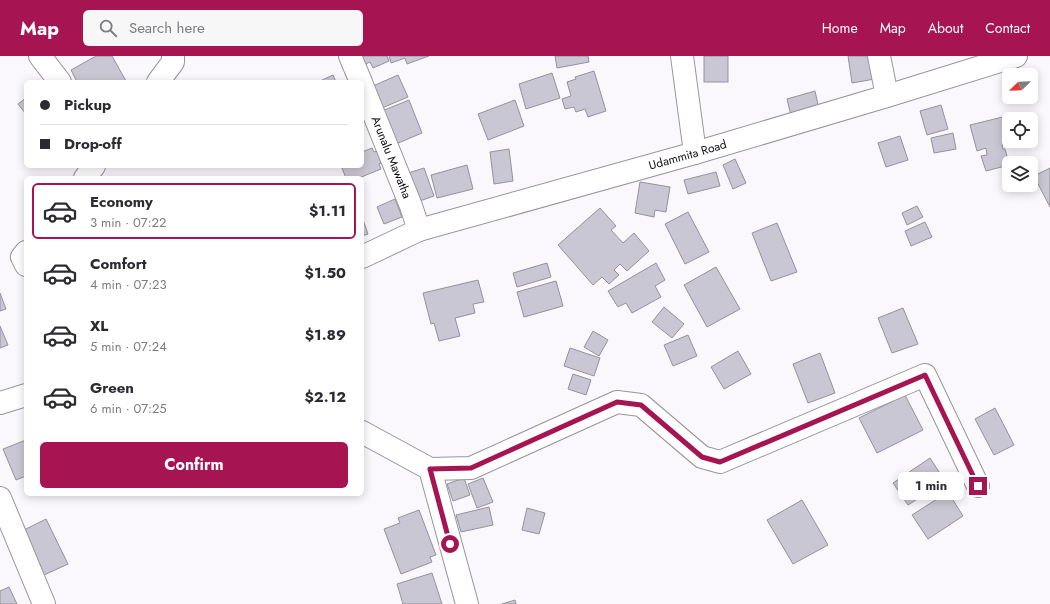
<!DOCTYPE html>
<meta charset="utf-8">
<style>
:root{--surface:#fff;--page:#f7f7f7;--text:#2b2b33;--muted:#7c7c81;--line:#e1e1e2;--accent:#a61451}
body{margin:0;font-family:Jost,sans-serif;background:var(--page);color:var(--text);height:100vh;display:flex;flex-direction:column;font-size:15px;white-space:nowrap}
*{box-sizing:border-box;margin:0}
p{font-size:13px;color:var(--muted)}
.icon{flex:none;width:22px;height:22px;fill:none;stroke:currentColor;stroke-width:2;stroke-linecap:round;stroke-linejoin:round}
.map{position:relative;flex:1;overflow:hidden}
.side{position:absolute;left:24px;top:120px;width:340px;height:320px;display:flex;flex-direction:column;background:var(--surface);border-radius:6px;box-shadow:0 2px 10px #0003}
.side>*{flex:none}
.top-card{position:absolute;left:24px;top:24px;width:340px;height:88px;border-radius:6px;box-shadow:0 2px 10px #0003;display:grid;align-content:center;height:88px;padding:0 16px;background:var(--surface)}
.needle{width:26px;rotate:247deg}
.buttons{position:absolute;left:1002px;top:12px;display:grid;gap:8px}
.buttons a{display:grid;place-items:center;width:36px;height:36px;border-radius:6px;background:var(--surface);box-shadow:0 2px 10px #0003;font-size:20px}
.end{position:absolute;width:18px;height:18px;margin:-9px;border:5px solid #a61451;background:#fff;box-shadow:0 0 0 2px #fff}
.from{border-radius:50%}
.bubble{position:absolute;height:28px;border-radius:6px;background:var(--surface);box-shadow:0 2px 10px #0003;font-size:13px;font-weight:700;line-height:28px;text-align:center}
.top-card b{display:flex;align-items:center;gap:14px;height:38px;font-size:15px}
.top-card b+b{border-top:1px solid var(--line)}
.top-card i{width:10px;height:10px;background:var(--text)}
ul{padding:7px 0 0;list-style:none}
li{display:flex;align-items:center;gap:12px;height:56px;margin:0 8px 6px;padding:0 8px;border:2px solid transparent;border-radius:6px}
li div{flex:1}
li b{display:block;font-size:15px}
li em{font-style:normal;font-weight:700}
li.on{border-color:var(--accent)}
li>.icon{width:36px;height:36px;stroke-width:1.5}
.primary-button{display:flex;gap:8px;margin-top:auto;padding:8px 16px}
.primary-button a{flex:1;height:46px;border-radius:6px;background:var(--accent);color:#fff;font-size:16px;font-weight:700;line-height:46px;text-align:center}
header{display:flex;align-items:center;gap:24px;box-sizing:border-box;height:56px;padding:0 20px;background:var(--accent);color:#fff}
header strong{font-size:19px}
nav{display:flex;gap:22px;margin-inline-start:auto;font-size:14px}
.search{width:280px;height:36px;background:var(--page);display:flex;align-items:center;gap:10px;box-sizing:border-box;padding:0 14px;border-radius:6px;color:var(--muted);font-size:15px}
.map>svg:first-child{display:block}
.building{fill:#cac7d4;stroke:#94919d}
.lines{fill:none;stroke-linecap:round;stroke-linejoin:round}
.minor-casing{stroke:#99939e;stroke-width:24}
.minor{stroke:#fff;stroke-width:22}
.route{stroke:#a61451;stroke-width:5}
.labels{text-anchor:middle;stroke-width:4;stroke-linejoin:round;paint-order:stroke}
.street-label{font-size:12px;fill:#100e12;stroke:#fff}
</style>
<header>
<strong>Map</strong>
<div class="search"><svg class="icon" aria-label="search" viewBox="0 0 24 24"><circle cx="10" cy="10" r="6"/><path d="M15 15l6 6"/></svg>Search here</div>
<nav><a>Home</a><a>Map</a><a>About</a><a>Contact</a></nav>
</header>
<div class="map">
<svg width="1050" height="548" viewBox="0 0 1050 548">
<rect width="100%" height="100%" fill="#fbf8fd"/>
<!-- building -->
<g class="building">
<path d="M96,0H112L126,25L123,26H77L71,14Z"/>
<path d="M355,0H387L389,5L373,12L370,6L360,11Z"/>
<path d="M389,0H429L407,8L405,2L391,7Z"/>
<path d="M555,0H588L589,6L557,12Z"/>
<rect x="704" y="0" width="24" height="26"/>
<path d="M848,0H871L875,23L852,27Z"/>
<path d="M594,15L606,55L588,61L585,53L576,56L574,51L565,53L562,43L571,40L567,26L576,23L575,21Z"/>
<path d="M552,17L560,42L526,53L519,28Z"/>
<path d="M333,19L336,26H318Z"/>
<path d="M398,19L408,41L382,52L373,30Z"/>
<path d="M815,35L819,53L791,60L787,43Z"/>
<path d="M26,42V58L18,48Z"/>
<path d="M409,44L422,77L396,88L382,55Z"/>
<path d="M515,44L524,70L488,84L478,58Z"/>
<path d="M941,49L948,73L927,79L920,55Z"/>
<path d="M1015,58L1016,63H1009V85H1017L1002,89L1003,93H1005L1009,107V109L986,115L981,100L987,99L986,92L977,95L970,69Z"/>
<path d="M953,77L956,93L934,97L931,82Z"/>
<path d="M900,80L908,104L886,111L878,87Z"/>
<path d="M372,92L374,96L382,93L387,105L379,108L381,113L359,122H346L341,110H362V96Z"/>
<path d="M509,93L513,125L494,128L490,96Z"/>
<path d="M735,103L746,127L733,133L723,109Z"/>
<path d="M467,109L473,133L437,142L431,119Z"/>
<path d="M424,112L434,140L414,147L405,118Z"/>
<path d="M1050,112V151L1034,120Z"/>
<path d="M716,116L720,130L688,138L684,124Z"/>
<path d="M640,126L670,131L666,156L655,154L654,161L635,157Z"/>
<path d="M395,143L402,161L384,168L377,151Z"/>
<path d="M917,150L923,161L907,169L902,157Z"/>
<path d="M600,152L616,170L611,174L623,187L634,177L649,195L627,215L620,208L614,214L619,219L609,228L602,221L593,229L558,189Z"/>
<path d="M688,156L709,196L685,208L665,168Z"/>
<path d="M362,161L368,178L362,180Z"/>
<path d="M925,166L932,181L911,190L905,175Z"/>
<path d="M777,167L797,216L771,225L752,177Z"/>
<path d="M547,207L551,221L517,231L513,217Z"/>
<path d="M656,207L665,224L655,230L661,241L632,257L626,247L618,251L608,235Z"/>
<path d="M716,211L740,253L707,271L684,229Z"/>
<path d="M478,224L484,246L473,248L475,257L455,262L460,280L439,285L434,267L431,268L423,237Z"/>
<path d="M556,225L563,250L524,261L517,236Z"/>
<path d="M0,237L6,253L0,255Z"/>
<path d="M664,251L684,268L672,282L652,266Z"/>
<path d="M903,252L918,288L892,297L878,262Z"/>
<path d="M0,270L8,289L0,292Z"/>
<path d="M593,275L608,284L599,300L584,291Z"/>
<path d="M688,279L697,300L673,310L664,289Z"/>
<path d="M570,292L600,302L594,320L564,310Z"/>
<path d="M738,295L751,318L724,333L711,311Z"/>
<path d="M820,297L835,337L808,347L793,308Z"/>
<path d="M573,318L591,324L586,339L568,333Z"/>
<path d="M905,339L923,374L877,397L859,362Z"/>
<path d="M995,352L1014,389L994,399L975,363Z"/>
<path d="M26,384V420L16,424L3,393Z"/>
<path d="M930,402L945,425L908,449L893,427Z"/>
<path d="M464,422L470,439L453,445L447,428Z"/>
<path d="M483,422L493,446L477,452L468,428Z"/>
<path d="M948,436L963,460L928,483L912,459Z"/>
<path d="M802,444L828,489L793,508L767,464Z"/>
<path d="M489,451L493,469L461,476L456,459Z"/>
<path d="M527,452L545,457L539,478L522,474Z"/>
<path d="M419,454L436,499L430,501L432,506L401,518L384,473L400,467L398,462Z"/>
<path d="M46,463L68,508L44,519L22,475Z"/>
<path d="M432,517L442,548H403L397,528Z"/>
<path d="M9,531L17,548H0V535Z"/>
<path d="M515,544L516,548H502Z"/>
</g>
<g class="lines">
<!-- minor casing -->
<g class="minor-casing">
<g id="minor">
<path d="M40,0L60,26"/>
<path d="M350,0L361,26"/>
<path d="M682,0L695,97"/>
<path d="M879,0L887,40"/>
<path d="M158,26L173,6V0"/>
<path id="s1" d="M362,29L411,150L419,174"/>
<path d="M85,122L94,110"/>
<path d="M26,196L22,201L26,209"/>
<path id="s2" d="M362,201L419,174L695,97L887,40L1016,0"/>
<path d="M0,347L26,339"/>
<path d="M362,376L430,413L467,548"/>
<path d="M430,413L471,412L617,346L641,349L702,401L720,406L925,319L978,430"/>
<path d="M0,442L44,548"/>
</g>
</g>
<!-- minor -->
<use href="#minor" class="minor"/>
</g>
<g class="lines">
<!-- route -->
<path class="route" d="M450,488L430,413L471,412L617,346L641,349L702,401L720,406L925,319L978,430"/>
</g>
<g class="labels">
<!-- street labels -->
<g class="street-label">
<text dy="4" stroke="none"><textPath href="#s2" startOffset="342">Udammita Road</textPath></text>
<text dy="4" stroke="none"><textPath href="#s1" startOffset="78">Arunalu Mawatha</textPath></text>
</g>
</g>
</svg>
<div class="buttons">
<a><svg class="needle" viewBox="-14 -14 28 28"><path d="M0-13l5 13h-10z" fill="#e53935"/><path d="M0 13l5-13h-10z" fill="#7c7c81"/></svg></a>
<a><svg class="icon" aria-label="locate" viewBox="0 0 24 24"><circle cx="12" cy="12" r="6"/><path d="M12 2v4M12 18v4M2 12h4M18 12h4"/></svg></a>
<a><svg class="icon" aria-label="layers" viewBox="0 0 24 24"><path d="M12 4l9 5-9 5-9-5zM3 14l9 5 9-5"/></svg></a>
</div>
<i class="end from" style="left:450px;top:488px"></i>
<i class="end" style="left:978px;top:430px"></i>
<div class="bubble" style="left:898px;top:416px;width:66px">1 min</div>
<div class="top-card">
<b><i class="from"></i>Pickup</b>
<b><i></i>Drop-off</b>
</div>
<section class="side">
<ul>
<li class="on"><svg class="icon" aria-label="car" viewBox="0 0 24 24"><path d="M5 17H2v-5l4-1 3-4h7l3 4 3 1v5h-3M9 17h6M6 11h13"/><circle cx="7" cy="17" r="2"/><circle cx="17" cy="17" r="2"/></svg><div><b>Economy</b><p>3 min · 07:22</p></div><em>$1.11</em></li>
<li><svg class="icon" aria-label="car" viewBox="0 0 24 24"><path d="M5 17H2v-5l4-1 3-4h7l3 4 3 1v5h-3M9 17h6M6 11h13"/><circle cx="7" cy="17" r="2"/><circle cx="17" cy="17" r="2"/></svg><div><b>Comfort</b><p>4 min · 07:23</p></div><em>$1.50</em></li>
<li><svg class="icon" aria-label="car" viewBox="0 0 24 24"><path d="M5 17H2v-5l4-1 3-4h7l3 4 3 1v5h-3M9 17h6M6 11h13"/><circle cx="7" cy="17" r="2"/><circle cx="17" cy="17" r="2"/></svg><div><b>XL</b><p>5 min · 07:24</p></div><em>$1.89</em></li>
<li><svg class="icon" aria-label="car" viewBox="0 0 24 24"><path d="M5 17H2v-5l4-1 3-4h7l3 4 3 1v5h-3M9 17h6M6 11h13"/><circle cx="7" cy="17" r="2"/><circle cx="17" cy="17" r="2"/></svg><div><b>Green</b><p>6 min · 07:25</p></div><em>$2.12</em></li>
</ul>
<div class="primary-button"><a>Confirm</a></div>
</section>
</div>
